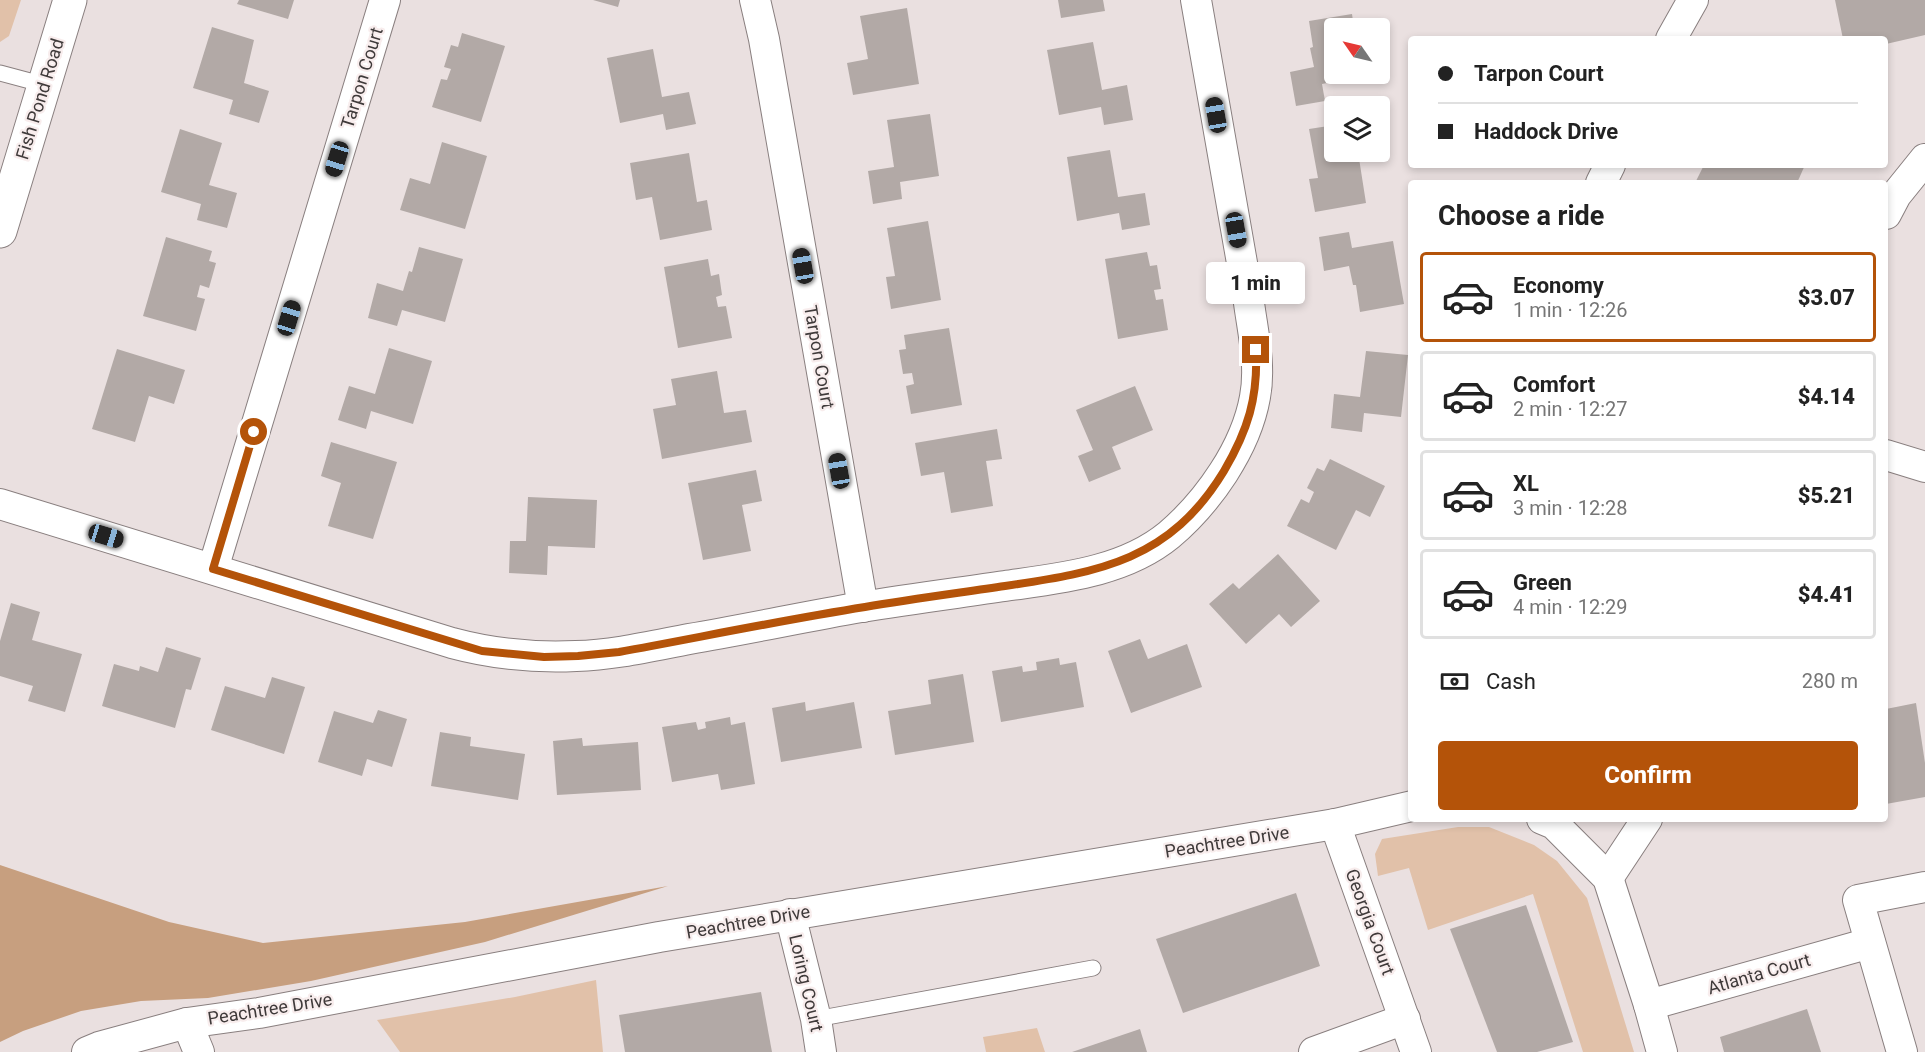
<!DOCTYPE html>
<meta charset="utf-8">
<style>
:root{--surface:#fff;--page:#f2f2f2;--text:#222;--muted:#767676;--line:#e0e0e0;--accent:#b45309}
body{margin:0;font-family:Roboto,sans-serif;background:var(--page);color:var(--text);height:100vh;display:flex;flex-direction:column;font-size:22px;white-space:nowrap}
*{box-sizing:border-box;margin:0}
p{font-size:20px;color:var(--muted)}
.icon{flex:none;width:33px;height:33px;fill:none;stroke:currentColor;stroke-width:2;stroke-linecap:round;stroke-linejoin:round}
.map{position:relative;flex:1;overflow:hidden}
.panel{position:absolute;left:1408px;top:180px;width:480px;height:642px;display:flex;flex-direction:column;background:var(--surface);border-radius:6px;box-shadow:0 3px 9px #0003}
.panel>*{flex:none}
.guide{position:absolute;left:1408px;top:36px;width:480px;height:132px;border-radius:6px;box-shadow:0 3px 9px #0003;display:grid;align-content:center;height:132px;padding:0 30px;background:var(--surface)}
.needle{width:39px;rotate:304deg}
.controls{position:absolute;left:1324px;top:18px;display:grid;gap:12px}
.controls a{display:grid;place-items:center;width:66px;height:66px;border-radius:6px;background:var(--surface);box-shadow:0 3px 9px #0003;font-size:30px}
.end{position:absolute;width:27px;height:27px;margin:-14px;border:8px solid #b45309;background:#fff;box-shadow:0 0 0 3px #fff}
.from{border-radius:50%}
.bubble{position:absolute;height:42px;border-radius:6px;background:var(--surface);box-shadow:0 3px 9px #0003;font-size:20px;font-weight:800;line-height:42px;text-align:center}
.car{position:absolute;width:18px;height:36px;margin:-18px -9px;border-radius:8px;box-shadow:0 0 4px 2px #0007;background:linear-gradient(#222 24%,#8ab4d8 0 40%,#222 0 76%,#8ab4d8 0 86%,#222 0)}
.guide b{display:flex;align-items:center;gap:21px;height:57px;font-size:22px}
.guide b+b{border-top:2px solid var(--line)}
.guide i{width:15px;height:15px;background:var(--text)}
ul{padding:0;list-style:none}
li{display:flex;align-items:center;gap:18px;height:90px;margin:0 12px 9px;padding:0 18px;border:3px solid var(--line);border-radius:6px}
li div{flex:1}
li b{display:block;font-size:22px}
li em{font-style:normal;font-weight:800}
li.selected{border-color:var(--accent)}
li>.icon{width:54px;height:54px;stroke-width:1.5}
h2{padding:0 30px;font-size:27px;line-height:72px}
.pay{display:flex;align-items:center;gap:15px;height:66px;padding:0 30px;font-size:22px}
.pay p{margin-inline-start:auto}
.action{display:flex;gap:12px;margin-top:auto;padding:12px 30px}
.action a{flex:1;height:69px;border-radius:6px;background:var(--accent);color:#fff;font-size:24px;font-weight:800;line-height:69px;text-align:center}
.map>svg:first-child{display:block}
.green{fill:#e1c1a9}
.forest{fill:#c79f7f}
.building{fill:#b2a9a6}
.lines{fill:none;stroke-linecap:round;stroke-linejoin:round}
.service-casing{stroke:#897f7f;stroke-width:17}
.minor-casing{stroke:#897f7f;stroke-width:32}
.tertiary-casing{stroke:#897f7f;stroke-width:35}
.service{stroke:#fff;stroke-width:15}
.minor{stroke:#fff;stroke-width:30}
.tertiary{stroke:#fff;stroke-width:33}
.route{stroke:#b45309;stroke-width:8}
.labels{text-anchor:middle;stroke-width:4.5;stroke-linejoin:round;paint-order:stroke}
.street-label{font-size:18px;fill:#3f3a3a;stroke:#f8eded}
</style>
<div class="map">
<svg width="1925" height="1052" viewBox="0 0 1925 1052">
<rect width="100%" height="100%" fill="#eae0e0"/>
<!-- green -->
<g class="green">
<path d="M0,0H21L9,36L0,42Z"/>
<path d="M1458,827H1489L1534,845L1557,861L1587,898L1634,1052H1583L1533,894L1428,930L1409,868L1378,876L1375,854L1382,839Z"/>
<path d="M596,980L603,1052H400L377,1020L515,997Z"/>
<path d="M1037,1028L1045,1052H986L983,1037Z"/>
</g>
<!-- forest -->
<path class="forest" d="M0,865L169,922L263,943L465,922L668,886L485,942L311,981L208,998L141,1001L81,1011L23,1031L0,1042Z"/>
<!-- building -->
<g class="building">
<path d="M239,0H294L288,19L237,4Z"/>
<path d="M593,0H620L618,7Z"/>
<path d="M1058,0H1103L1105,11L1061,18Z"/>
<path d="M1835,0H1925V35L1886,44V39H1843Z"/>
<path d="M907,8L919,84L853,95L847,63L868,59L860,16Z"/>
<path d="M1352,14L1354,28H1335V74H1362V76L1322,84L1325,101L1296,106L1290,72L1314,67L1310,48L1313,47L1309,21Z"/>
<path d="M212,27L254,40L244,83L269,91L259,123L229,114L233,100L193,88Z"/>
<path d="M462,33L505,46L481,122L432,107L441,79L447,80L451,69L444,67L451,45L458,47Z"/>
<path d="M1093,42L1102,90L1127,85L1133,120L1104,125L1101,107L1059,115L1047,50Z"/>
<path d="M653,49L662,97L689,92L696,124L666,130L663,114L620,123L607,58Z"/>
<path d="M930,114L939,176L900,182L902,199L873,204L868,171L894,167L887,120Z"/>
<path d="M1335,125V152H1358L1366,203L1315,212L1309,179L1318,178L1309,129Z"/>
<path d="M180,129L222,143L209,185L237,193L227,228L197,220L201,204L161,192Z"/>
<path d="M442,142L487,156L465,229L400,210L410,178L430,184Z"/>
<path d="M1110,150L1118,197L1145,193L1150,225L1122,230L1119,213L1077,221L1067,157Z"/>
<path d="M689,153L697,202L707,200L712,230L660,240L652,197L636,200L630,163Z"/>
<path d="M1704,165H1805L1797,183H1695Z"/>
<path d="M928,221L941,300L891,309L886,277L895,276L887,228Z"/>
<path d="M1349,232L1352,248L1393,241L1404,304L1360,312L1356,285H1353L1349,266L1324,271L1319,237Z"/>
<path d="M166,237L212,251L209,261L216,263L209,288L200,285L197,297L205,299L196,331L143,316Z"/>
<path d="M419,247L463,259L445,322L402,310L397,326L368,318L377,283L403,291L409,271L412,272Z"/>
<path d="M1147,252L1150,266L1157,265L1161,289L1154,290L1156,300L1163,299L1168,330L1118,339L1105,259Z"/>
<path d="M708,259L711,276L719,274L722,295L716,297L718,307L726,306L732,338L678,348L664,267Z"/>
<path d="M949,328L962,405L911,414L906,386L914,384L912,373L903,374L899,350L906,349L904,335Z"/>
<path d="M389,348L432,361L413,424L371,411L366,429L338,420L349,386L375,394Z"/>
<path d="M117,349L185,370L174,404L149,396L135,442L92,429Z"/>
<path d="M1366,351L1408,355L1401,417L1364,413L1362,432L1331,428L1334,394L1360,397Z"/>
<path d="M717,371L724,413L746,410L752,442L662,459L653,409L676,405L671,379Z"/>
<path d="M1135,386L1153,430L1112,447L1121,469L1089,482L1078,456L1093,450L1076,410Z"/>
<path d="M997,429L1002,459L986,461L993,506L951,513L944,472L921,476L915,443Z"/>
<path d="M331,442L397,462L373,539L328,526L341,483L321,476Z"/>
<path d="M1330,459L1385,486L1370,517L1356,510L1336,550L1287,526L1301,499L1309,503L1314,492L1307,488L1317,468L1324,471Z"/>
<path d="M756,470L762,501L742,505L751,551L703,560L688,483Z"/>
<path d="M528,497L597,500L595,548L548,546L547,575L509,573L510,541H526Z"/>
<path d="M1278,554L1320,601L1291,627L1279,614L1246,644L1209,604L1233,583L1239,589Z"/>
<path d="M11,603L40,612L32,640L82,654L65,712L28,701L33,686L0,676V641Z"/>
<path d="M1140,639L1148,659L1187,644L1202,687L1131,713L1108,651Z"/>
<path d="M166,647L201,658L191,690L186,689L175,728L102,706L114,664L139,671L140,666L158,672Z"/>
<path d="M1059,658L1060,665L1076,662L1084,707L1001,722L992,671L1022,666L1023,672L1037,670L1036,662Z"/>
<path d="M963,674L974,742L895,755L888,711L931,704L928,680Z"/>
<path d="M272,677L305,687L284,754L211,730L225,686L265,698Z"/>
<path d="M805,702L806,711L854,702L862,748L781,762L772,708Z"/>
<path d="M1916,703L1925,763V797L1886,804V709Z"/>
<path d="M378,710L407,719L392,767L367,759L362,776L318,762L334,711L373,723Z"/>
<path d="M730,717L731,725L745,722L755,784L721,790L718,774L672,782L662,727L696,722L698,730L706,728L705,722Z"/>
<path d="M440,732L471,737L470,746L525,754L518,800L431,786Z"/>
<path d="M582,738L583,746L638,742L641,790L557,795L553,741Z"/>
<path d="M1296,893L1320,966L1183,1013L1156,939Z"/>
<path d="M1526,905L1573,1042L1537,1052H1497L1450,929Z"/>
<path d="M761,992L772,1052H625L619,1015Z"/>
<path d="M1807,1009L1821,1052H1724L1720,1037Z"/>
<path d="M1140,1029L1147,1052H1072Z"/>
</g>
<g class="lines">
<!-- service casing -->
<g class="service-casing">
<g id="service">
<path d="M0,73L45,85"/>
<path d="M816,1019L1093,968"/>
</g>
</g>
<!-- minor casing -->
<g class="minor-casing">
<g id="minor">
<path d="M755,0L764,39L863,607"/>
<path d="M1671,39L1693,0"/>
<path d="M1601,183L1610,165"/>
<path d="M1886,214L1896,195L1925,159"/>
<path d="M1886,455L1925,467"/>
<path d="M0,504L452,643C493,654 534,658 576,656C614,655 652,646 689,639C747,629 804,617 861,607C909,599 957,593 1005,586C1061,578 1124,572 1169,535C1208,502 1246,448 1255,397C1261,366 1253,333 1249,303L1196,0"/>
<path d="M213,569L385,0"/>
<path d="M1542,819L1554,824L1608,878L1649,1005L1662,1052"/>
<path d="M1335,824L1416,1052"/>
<path d="M1608,878L1647,819"/>
<path d="M790,914L816,1019L821,1052"/>
<path d="M1649,1005L1870,943"/>
<path d="M187,1023L199,1052"/>
<path d="M87,1052L99,1047L187,1023L259,1013L659,937L1335,824L1412,806"/>
<path d="M1314,1052L1405,1019"/>
<path d="M1902,1052L1858,900L1925,887"/>
</g>
</g>
<!-- tertiary casing -->
<g class="tertiary-casing">
<path id="tertiary" d="M0,231L70,0"/>
</g>
<!-- service -->
<use href="#service" class="service"/>
<!-- minor -->
<use href="#minor" class="minor"/>
<!-- tertiary -->
<use href="#tertiary" class="tertiary"/>
</g>
<g class="lines">
<!-- route -->
<path class="route" d="M254,432L213,569L482,651L544,657L578,656L619,652C701,637 783,620 865,607C911,599 958,593 1005,586C1101,572 1170,560 1224,471C1248,430 1258,398 1256,350"/>
</g>
<g class="labels">
<!-- street labels -->
<g class="street-label">
<text transform="translate(362 78) rotate(-73)" y="6">Tarpon Court</text>
<text transform="translate(40 99) rotate(-73)" y="6">Fish Pond Road</text>
<text transform="translate(819 357) rotate(80)" y="6">Tarpon Court</text>
<text transform="translate(1227 842) rotate(-9)" y="6">Peachtree Drive</text>
<text transform="translate(748 922) rotate(-10)" y="6">Peachtree Drive</text>
<text transform="translate(1370 922) rotate(70)" y="6">Georgia Court</text>
<text transform="translate(1759 974) rotate(-16)" y="6">Atlanta Court</text>
<text transform="translate(806 983) rotate(77)" y="6">Loring Court</text>
<text transform="translate(270 1009) rotate(-9)" y="6">Peachtree Drive</text>
</g>
</g>
</svg>
<div class="controls">
<a><svg class="needle" viewBox="-14 -14 28 28"><path d="M0-13l5 13h-10z" fill="#e53935"/><path d="M0 13l5-13h-10z" fill="#767676"/></svg></a>
<a><svg class="icon" aria-label="layers" viewBox="0 0 24 24"><path d="M12 4l9 5-9 5-9-5zM3 14l9 5 9-5"/></svg></a>
</div>
<i class="end from" style="left:254px;top:432px"></i>
<i class="end" style="left:1256px;top:350px"></i>
<div class="bubble" style="left:1206px;top:262px;width:99px">1 min</div>
<i class="car" style="left:1216px;top:115px;rotate:350deg"></i>
<i class="car" style="left:337px;top:159px;rotate:197deg"></i>
<i class="car" style="left:1236px;top:230px;rotate:170deg"></i>
<i class="car" style="left:803px;top:266px;rotate:350deg"></i>
<i class="car" style="left:289px;top:318px;rotate:17deg"></i>
<i class="car" style="left:839px;top:471px;rotate:350deg"></i>
<i class="car" style="left:106px;top:536px;rotate:107deg"></i>
<div class="guide">
<b><i class="from"></i>Tarpon Court</b>
<b><i></i>Haddock Drive</b>
</div>
<section class="panel">
<h2>Choose a ride</h2>
<ul>
<li class="selected"><svg class="icon" aria-label="car" viewBox="0 0 24 24"><path d="M5 17H2v-5l4-1 3-4h7l3 4 3 1v5h-3M9 17h6M6 11h13"/><circle cx="7" cy="17" r="2"/><circle cx="17" cy="17" r="2"/></svg><div><b>Economy</b><p>1 min · 12:26</p></div><em>$3.07</em></li>
<li><svg class="icon" aria-label="car" viewBox="0 0 24 24"><path d="M5 17H2v-5l4-1 3-4h7l3 4 3 1v5h-3M9 17h6M6 11h13"/><circle cx="7" cy="17" r="2"/><circle cx="17" cy="17" r="2"/></svg><div><b>Comfort</b><p>2 min · 12:27</p></div><em>$4.14</em></li>
<li><svg class="icon" aria-label="car" viewBox="0 0 24 24"><path d="M5 17H2v-5l4-1 3-4h7l3 4 3 1v5h-3M9 17h6M6 11h13"/><circle cx="7" cy="17" r="2"/><circle cx="17" cy="17" r="2"/></svg><div><b>XL</b><p>3 min · 12:28</p></div><em>$5.21</em></li>
<li><svg class="icon" aria-label="car" viewBox="0 0 24 24"><path d="M5 17H2v-5l4-1 3-4h7l3 4 3 1v5h-3M9 17h6M6 11h13"/><circle cx="7" cy="17" r="2"/><circle cx="17" cy="17" r="2"/></svg><div><b>Green</b><p>4 min · 12:29</p></div><em>$4.41</em></li>
</ul>
<div class="pay"><svg class="icon" aria-label="cash" viewBox="0 0 24 24"><path d="M3 7h18v10H3z"/><circle cx="12" cy="12" r="2"/></svg>Cash<p>280 m</p></div>
<div class="action"><a>Confirm</a></div>
</section>
</div>
